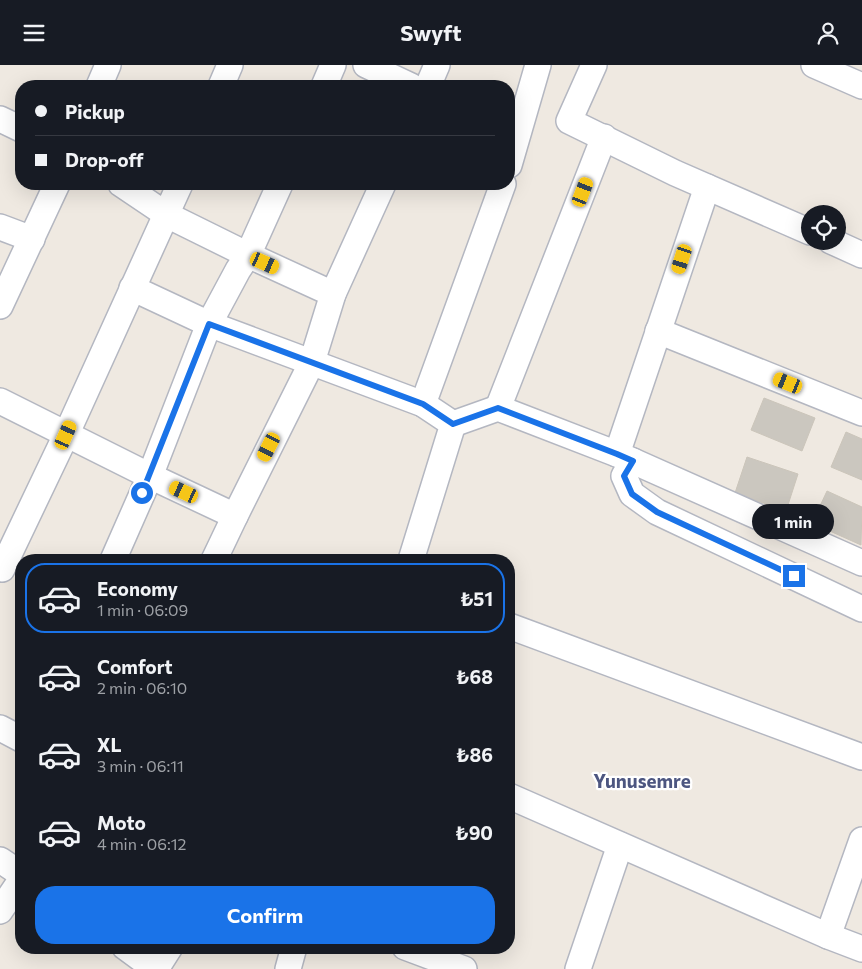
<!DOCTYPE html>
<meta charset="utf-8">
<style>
:root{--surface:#171b24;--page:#242831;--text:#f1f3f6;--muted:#9ea1a6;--line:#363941;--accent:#1a73e8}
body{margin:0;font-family:Commissioner,sans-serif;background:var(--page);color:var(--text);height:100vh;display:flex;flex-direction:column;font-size:19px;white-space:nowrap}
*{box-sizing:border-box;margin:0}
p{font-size:16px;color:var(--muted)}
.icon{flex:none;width:28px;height:28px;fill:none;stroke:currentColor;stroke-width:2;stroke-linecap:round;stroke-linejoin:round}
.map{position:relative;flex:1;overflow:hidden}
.sheet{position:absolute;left:15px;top:489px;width:500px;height:400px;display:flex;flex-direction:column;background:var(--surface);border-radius:20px;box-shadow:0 5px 20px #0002}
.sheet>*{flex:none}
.banner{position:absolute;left:15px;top:15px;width:500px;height:110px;border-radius:20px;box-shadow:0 5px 20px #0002;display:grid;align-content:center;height:110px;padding:0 20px;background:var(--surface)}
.fabs{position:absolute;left:801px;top:140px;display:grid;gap:10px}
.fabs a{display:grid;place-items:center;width:45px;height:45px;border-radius:50%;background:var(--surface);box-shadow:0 5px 20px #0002;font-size:25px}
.end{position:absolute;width:22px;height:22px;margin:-11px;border:6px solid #1a73e8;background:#fff;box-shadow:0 0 0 2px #fff}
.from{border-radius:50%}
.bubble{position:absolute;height:35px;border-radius:18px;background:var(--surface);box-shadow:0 5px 20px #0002;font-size:16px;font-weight:700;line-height:35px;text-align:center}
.car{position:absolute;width:15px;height:30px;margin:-15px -8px;border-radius:6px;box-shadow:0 0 4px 1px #0007;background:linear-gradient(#f5c518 24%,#345 0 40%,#f5c518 0 76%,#345 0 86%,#f5c518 0)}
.banner b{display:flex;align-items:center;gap:18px;height:48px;font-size:19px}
.banner b+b{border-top:1px solid var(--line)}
.banner i{width:12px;height:12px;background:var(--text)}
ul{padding:9px 0 0;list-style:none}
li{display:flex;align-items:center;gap:15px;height:70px;margin:0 10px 8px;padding:0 10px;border:2px solid transparent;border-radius:20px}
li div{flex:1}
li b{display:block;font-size:19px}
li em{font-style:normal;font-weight:700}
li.active{border-color:var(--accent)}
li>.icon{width:45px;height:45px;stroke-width:1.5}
.action{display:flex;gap:10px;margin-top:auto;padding:10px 20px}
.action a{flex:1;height:58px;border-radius:20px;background:var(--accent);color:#fff;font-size:20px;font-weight:700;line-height:58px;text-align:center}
header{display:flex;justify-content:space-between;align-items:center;height:65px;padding:0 20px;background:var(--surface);font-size:22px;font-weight:700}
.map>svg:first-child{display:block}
.building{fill:#cbc7bf;stroke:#cbc5ba}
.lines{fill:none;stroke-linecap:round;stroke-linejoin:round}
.minor-casing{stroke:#b4b7c1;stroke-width:28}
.minor{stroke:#fff;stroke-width:25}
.route{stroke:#1a73e8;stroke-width:6}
.labels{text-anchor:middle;stroke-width:4.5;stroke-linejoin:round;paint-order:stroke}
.district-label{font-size:19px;font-weight:bold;fill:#4d5680;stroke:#fff}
</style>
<header><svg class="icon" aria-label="menu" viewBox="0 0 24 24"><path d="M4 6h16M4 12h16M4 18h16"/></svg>Swyft<svg class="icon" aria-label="person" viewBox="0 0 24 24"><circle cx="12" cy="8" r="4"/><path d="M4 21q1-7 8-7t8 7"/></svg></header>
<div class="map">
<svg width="862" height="904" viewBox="0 0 862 904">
<rect width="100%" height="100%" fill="#efe9e1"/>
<!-- building -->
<g class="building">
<path d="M764,333L815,353L802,386L751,365Z"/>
<path d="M846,367L862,374V415L831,402Z"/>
<path d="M747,392L798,409L786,446L735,428Z"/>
<path d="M827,426L862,442L861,480L812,458Z"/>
</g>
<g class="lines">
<!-- minor casing -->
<g class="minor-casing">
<g id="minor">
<path d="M366,0L411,21"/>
<path d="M594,0L569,56L675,108L810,167"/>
<path d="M814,0L862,21"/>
<path d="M99,21L108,0"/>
<path d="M221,21L230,0"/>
<path d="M324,21L333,0"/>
<path d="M428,21L437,0"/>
<path d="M0,54L21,64"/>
<path d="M509,100L538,0"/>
<path d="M121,119L167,150L248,190L333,229"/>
<path d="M0,162L32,174"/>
<path d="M831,176L862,190"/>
<path d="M132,223L209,259L423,339L453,359L411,495"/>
<path d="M0,241L57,119"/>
<path d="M658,266L862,348"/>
<path d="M0,336L150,411L235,451"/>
<path d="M423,339L503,119"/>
<path d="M498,343L604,72"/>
<path d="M453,359L498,343L617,389L862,498"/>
<path d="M617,389L707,122"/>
<path d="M633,396L624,411L632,429L657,447L862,544"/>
<path d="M113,495L150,411L209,259L238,205L248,190L280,119"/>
<path d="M214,495L235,451L312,297L333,229L383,119"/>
<path d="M2,504L66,370L180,119"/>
<path d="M509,561L862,692"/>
<path d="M0,663L21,674"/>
<path d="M509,731L828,871L862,884"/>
<path d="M0,795L21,809"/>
<path d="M0,846L21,815"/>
<path d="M828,871L862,775"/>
<path d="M125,882L155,904"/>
<path d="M405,882L464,904"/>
<path d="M156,904L170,882"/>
<path d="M288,904L294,882"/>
<path d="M578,904L620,780"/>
</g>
</g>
<!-- minor -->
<use href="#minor" class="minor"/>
</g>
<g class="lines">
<!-- route -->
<path class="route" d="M142,428L209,259L423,339L453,359L498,343L617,389L633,396L624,411L632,429L657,447L794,511"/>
</g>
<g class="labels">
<!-- district labels -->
<g class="district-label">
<text x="642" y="723">Yunusemre</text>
</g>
</g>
</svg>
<div class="fabs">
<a><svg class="icon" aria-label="locate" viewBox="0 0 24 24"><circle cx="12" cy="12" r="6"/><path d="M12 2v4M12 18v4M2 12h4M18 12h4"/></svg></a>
</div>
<i class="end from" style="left:142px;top:428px"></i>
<i class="end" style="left:794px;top:511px"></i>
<div class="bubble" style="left:752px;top:439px;width:82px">1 min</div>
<i class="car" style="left:583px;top:127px;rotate:21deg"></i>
<i class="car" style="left:682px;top:194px;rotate:198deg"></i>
<i class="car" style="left:265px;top:198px;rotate:114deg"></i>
<i class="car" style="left:788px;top:318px;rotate:292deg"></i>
<i class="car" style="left:66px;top:370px;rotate:24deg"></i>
<i class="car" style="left:269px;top:382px;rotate:207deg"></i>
<i class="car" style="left:184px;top:427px;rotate:295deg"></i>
<div class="banner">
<b><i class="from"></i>Pickup</b>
<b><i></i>Drop-off</b>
</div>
<section class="sheet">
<ul>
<li class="active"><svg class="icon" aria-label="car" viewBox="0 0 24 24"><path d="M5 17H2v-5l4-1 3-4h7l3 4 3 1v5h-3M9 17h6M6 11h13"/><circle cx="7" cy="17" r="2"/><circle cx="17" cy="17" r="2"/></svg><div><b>Economy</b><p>1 min · 06:09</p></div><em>₺51</em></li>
<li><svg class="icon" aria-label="car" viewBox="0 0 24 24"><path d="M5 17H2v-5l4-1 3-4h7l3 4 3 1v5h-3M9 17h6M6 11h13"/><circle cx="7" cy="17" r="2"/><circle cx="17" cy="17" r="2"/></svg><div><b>Comfort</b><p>2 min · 06:10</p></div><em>₺68</em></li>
<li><svg class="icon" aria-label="car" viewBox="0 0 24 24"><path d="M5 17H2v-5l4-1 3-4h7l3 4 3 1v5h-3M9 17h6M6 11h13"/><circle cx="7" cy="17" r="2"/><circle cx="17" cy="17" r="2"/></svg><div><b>XL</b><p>3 min · 06:11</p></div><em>₺86</em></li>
<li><svg class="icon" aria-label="car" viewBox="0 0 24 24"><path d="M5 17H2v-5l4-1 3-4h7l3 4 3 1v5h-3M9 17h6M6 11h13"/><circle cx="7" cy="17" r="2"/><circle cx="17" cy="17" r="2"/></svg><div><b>Moto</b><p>4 min · 06:12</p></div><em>₺90</em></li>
</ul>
<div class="action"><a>Confirm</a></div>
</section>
</div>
